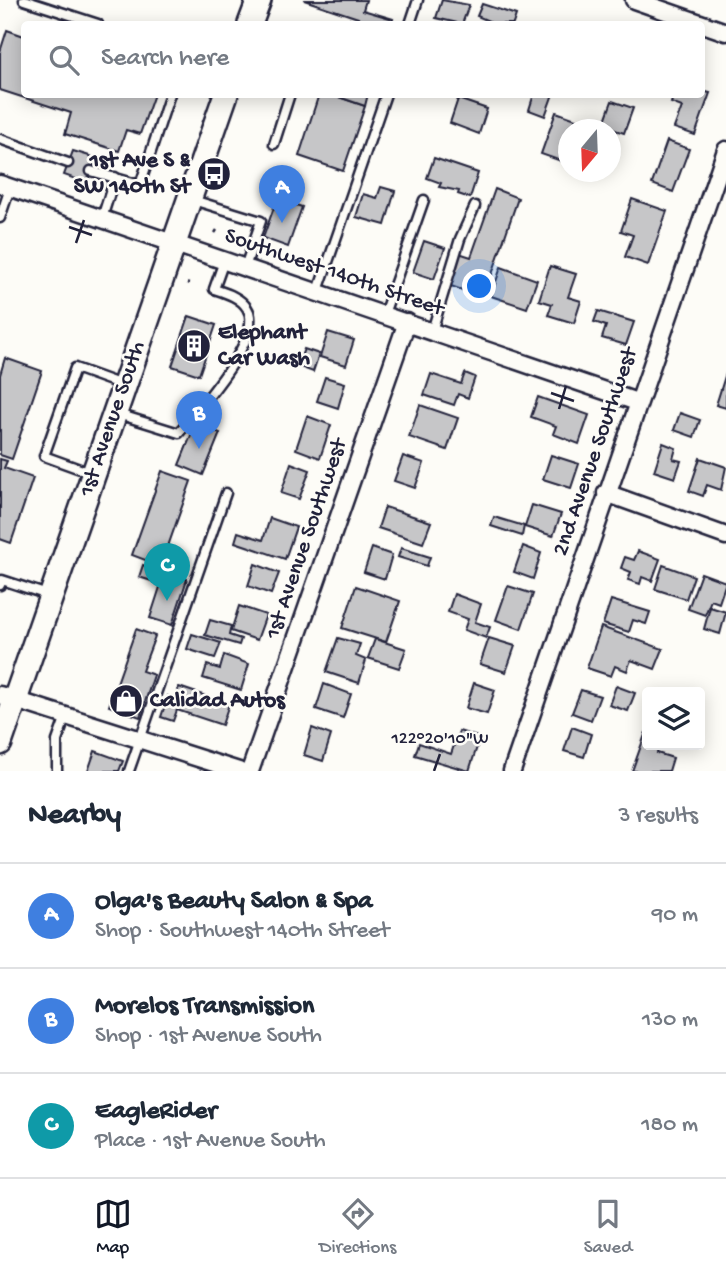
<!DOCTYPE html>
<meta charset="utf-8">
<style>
body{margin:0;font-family:"Gochi Hand",sans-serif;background:#f2f2f3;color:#1f2937}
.controls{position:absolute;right:21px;bottom:21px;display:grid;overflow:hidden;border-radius:7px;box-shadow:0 4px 18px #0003}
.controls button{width:63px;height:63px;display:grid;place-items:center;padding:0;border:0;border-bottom:2px solid #e0e1e3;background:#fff;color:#1f2937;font:35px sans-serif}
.compass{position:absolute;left:558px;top:119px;width:63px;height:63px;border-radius:50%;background:#fff;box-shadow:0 4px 18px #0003;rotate:199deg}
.you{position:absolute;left:480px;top:287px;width:24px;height:24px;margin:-18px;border:5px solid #fff;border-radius:50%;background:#1a73e8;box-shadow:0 0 0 10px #1a73e833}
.badge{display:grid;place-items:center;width:46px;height:46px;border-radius:50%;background:#111827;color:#fff;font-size:23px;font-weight:700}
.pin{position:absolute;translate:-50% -58px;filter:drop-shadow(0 2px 4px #0008)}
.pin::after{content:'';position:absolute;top:37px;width:24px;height:21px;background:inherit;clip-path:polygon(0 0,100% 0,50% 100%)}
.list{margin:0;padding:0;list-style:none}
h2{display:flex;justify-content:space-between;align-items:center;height:91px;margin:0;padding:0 28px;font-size:30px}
h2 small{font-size:23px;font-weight:400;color:#747a83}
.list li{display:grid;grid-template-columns:46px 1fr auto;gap:21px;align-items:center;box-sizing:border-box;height:105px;padding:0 28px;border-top:2px solid #e0e1e3}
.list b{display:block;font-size:26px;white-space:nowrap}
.list p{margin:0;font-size:23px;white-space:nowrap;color:#747a83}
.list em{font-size:23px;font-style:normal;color:#747a83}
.icon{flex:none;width:38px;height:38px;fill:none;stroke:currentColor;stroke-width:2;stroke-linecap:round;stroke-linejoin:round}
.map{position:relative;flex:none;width:726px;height:771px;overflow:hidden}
.search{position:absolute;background:#fff;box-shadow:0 4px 18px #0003;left:21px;right:21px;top:21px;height:77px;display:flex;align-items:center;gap:18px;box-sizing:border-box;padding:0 24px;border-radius:7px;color:#747a83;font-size:26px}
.sheet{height:406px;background:#fff}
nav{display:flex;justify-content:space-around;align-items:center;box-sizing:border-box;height:98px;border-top:2px solid #e0e1e3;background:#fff;font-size:19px;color:#747a83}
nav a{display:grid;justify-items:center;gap:4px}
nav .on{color:#111827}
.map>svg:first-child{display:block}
.building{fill:#c6c6c8;stroke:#22223b;stroke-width:2}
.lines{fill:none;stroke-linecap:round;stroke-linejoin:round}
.lane-casing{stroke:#22223b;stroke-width:13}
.street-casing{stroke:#22223b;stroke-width:21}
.secondary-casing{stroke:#22223b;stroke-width:28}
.path{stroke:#22223b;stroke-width:2.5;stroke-dasharray:5 5;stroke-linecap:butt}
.lane{stroke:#fdfcf7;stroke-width:8}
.street{stroke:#fdfcf7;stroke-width:16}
.secondary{stroke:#fdfcf7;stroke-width:23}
.ticks{fill:none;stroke:#22223b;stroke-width:2.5}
.labels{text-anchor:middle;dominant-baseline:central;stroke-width:5;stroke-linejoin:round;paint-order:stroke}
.poi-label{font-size:23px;font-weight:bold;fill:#22223b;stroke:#fdfcf7;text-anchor:start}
.street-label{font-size:23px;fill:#22223b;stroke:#fdfcf7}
.ticks-label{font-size:18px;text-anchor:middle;fill:#22223b;stroke:#fdfcf7;stroke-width:5;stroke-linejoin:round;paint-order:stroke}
</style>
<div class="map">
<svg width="726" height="771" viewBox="0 0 726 771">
<rect width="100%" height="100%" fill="#fdfcf7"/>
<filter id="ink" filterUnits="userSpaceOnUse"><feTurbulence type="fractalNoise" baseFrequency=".0143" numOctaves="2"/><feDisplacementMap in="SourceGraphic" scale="14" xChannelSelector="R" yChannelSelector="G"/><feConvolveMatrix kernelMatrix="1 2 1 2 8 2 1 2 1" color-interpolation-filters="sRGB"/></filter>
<g filter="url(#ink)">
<g class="building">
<path d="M304 0H366L363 10 393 19 391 24H356L358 18Z"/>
<path d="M442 0 469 5 462 24 436 18Z"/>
<path d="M482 4 516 15 513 24H488L489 21 477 16Z"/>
<path d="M7 30 24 36V94H154L140 134 126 130 119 151 65 134 71 113 0 90V52Z"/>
<path d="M702 91 710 93 695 135 674 128 682 107 671 103 674 94H702Z"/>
<path d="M319 94H330L365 106 343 171 299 156Z"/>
<path d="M330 94H368L365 106Z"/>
<path d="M534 94H553L545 116 529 110Z"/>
<path d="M458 99 487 109 479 134 450 123Z"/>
<path d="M612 101 633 108 624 133 603 126Z"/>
<path d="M556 112 576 119 572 130H568L561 161 541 154Z"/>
<path d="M667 141 689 149 673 192 652 184Z"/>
<path d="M73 151 96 158 87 183 64 175Z"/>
<path d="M434 158 478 173 470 198 458 194 459 191 439 187 441 183 427 178Z"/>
<path d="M381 187 395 191 385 225 356 217 363 194 377 198Z"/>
<path d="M495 189 518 198 484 298 448 285 459 253 471 257Z"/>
<path d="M277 199 302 207 288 247 263 238Z"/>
<path d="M632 199 667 211 648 265 625 257 633 235 621 231Z"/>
<path d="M424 241 445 248 434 279 413 272Z"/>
<path d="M550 266 576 274 568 297 581 301 574 323 548 315 552 304 539 300Z"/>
<path d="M501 267 537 280 527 308 491 296Z"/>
<path d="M598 311 634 322 626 345 602 338 606 326 594 322Z"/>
<path d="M189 316 216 325 199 375 172 366Z"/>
<path d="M328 332 354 340 346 365 320 357Z"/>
<path d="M304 349 319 354 313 372 297 366Z"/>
<path d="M5 358 42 371 12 459 0 455V375Z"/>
<path d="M465 373 475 377 468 398 458 394 454 405 424 395 431 374 461 384Z"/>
<path d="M726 373V408L716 405Z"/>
<path d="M325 377 345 383 338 408 317 401Z"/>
<path d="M538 397 589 415 579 444 553 434 556 426 531 417Z"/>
<path d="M420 405 458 418 447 450 409 437Z"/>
<path d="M680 413 700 420 694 437 674 430Z"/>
<path d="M307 416 331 425 320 458 296 449Z"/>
<path d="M196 423 220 433 203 475 179 465Z"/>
<path d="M663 443 676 448 673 459 681 461 675 478 654 471Z"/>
<path d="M551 455 579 464 571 488 543 479Z"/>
<path d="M403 456 424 463 415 488 394 481Z"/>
<path d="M700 458 726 467 721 490 707 485 703 496 689 491Z"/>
<path d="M0 459 7 461 4 468 33 478 11 543 0 539Z"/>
<path d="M291 463 310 470 299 499 281 493Z"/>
<path d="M162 471 191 481 161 566 132 555Z"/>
<path d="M532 505 561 514 553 536 525 527Z"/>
<path d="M385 507 431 522 423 543 378 528Z"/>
<path d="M494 517 524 526 522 536 491 526Z"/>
<path d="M270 518 296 527 285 559 235 542 238 532 263 540Z"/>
<path d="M523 546 541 553 533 579 514 572Z"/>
<path d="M372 548 392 555 385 579 364 572Z"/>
<path d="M401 548 430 557 427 566 398 557Z"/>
<path d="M638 551 660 559 652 581 642 577 640 584 628 580 631 572 621 568 625 557 634 560Z"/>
<path d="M255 564 279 573 271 594 248 586Z"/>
<path d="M143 565 187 579 172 625 150 618 161 584 139 577Z"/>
<path d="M663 565 694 576 686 599 655 589Z"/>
<path d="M701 573 726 582 719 603 711 600 705 615 688 609Z"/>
<path d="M356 586 400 601 386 642 342 628Z"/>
<path d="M508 586 533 594 521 629 496 620Z"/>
<path d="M454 594 481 604 475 622 490 627 486 638 464 630 468 619 448 612Z"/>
<path d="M611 600 650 612 646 624 633 620 629 632 603 624Z"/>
<path d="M239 606 266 615 257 640 231 631Z"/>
<path d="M710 607 726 612 720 634 704 629Z"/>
<path d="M210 620 231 626 229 635 241 639 239 645 205 635Z"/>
<path d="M601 627 663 649 655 669 631 660 627 671 615 666 611 676 587 668Z"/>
<path d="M136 629 155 636 142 671 154 675 140 717 109 706Z"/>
<path d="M192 634 221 643 215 658 187 649Z"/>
<path d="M338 638 360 644 356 656 366 660 359 683 326 672Z"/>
<path d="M489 638 515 646 506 672 480 664Z"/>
<path d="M375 639 406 649 399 668 368 658Z"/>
<path d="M224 655 249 664 241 690 203 678 207 665 220 669Z"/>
<path d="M474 683 495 690 487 714 466 708Z"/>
<path d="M324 684 351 694 343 718 316 709Z"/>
<path d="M616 686 635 693 628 711 609 705Z"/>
<path d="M179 687 229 704 222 725 177 710 173 721 161 717 168 696 175 698Z"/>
<path d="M581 690 600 696 591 720 572 713Z"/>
<path d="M572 727 591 734 584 757 564 751Z"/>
<path d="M312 728 331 735 323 761 304 755Z"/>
<path d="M459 731 480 738 469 771 415 755 419 743 451 754Z"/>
<path d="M646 732 647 745H659L657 753 673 758 669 771H632Z"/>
<path d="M95 751 123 761 119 771H88Z"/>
</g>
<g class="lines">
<g class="lane-casing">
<g id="lane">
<path d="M24 0 98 24"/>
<path d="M410 24 418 0"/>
<path d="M0 139 68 163"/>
<path d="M274 144 290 94"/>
<path d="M91 171 140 185 170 94"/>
<path d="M193 200 261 221 245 267"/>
<path d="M0 218 10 188"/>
<path d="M102 218 115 177"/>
<path d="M318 291 386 94"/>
<path d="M384 314 424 200"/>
<path d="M432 331 460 239 475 206"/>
<path d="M118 414 179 433C197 410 266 336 247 308 240 297 226 293 214 289L224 261"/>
<path d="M91 473 44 456 75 368 122 385"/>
<path d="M0 585 2 580 48 595"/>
<path d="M57 771V741L66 716"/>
<path d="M129 771 226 493"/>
</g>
</g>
<g class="street-casing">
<g id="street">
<path d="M634 0 726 32"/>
<path d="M0 184 637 402"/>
<path d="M606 493 726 536"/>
<path d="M0 695 239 771"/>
<path d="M250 771 407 322"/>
<path d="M512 771 726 150"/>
</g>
</g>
<g class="secondary-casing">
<g id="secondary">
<path d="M250 24 259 0"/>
<path d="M0 743 226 94"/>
</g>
</g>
<g class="path">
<path d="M215 233 217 230"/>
<path d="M227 240 240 246"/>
<path d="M187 283 189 284"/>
</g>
<use href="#lane" class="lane"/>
<use href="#street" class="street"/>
<use href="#secondary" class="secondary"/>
</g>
</g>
<path class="ticks" d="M69 227 92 235M76 243 84 220M551 393 574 401M559 409 566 386M434 771 440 754"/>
<defs>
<g id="bus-disc" transform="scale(1.75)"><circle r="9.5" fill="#22223b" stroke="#fdfcf7"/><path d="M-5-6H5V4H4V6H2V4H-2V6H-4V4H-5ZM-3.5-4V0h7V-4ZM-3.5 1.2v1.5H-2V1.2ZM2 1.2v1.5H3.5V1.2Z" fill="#fff"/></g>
<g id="building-disc" transform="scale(1.75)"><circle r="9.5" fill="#22223b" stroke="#fdfcf7"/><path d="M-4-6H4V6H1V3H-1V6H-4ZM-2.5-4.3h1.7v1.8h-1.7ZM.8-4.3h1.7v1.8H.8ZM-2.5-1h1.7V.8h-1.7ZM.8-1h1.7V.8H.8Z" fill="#fff"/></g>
<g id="shop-disc" transform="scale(1.75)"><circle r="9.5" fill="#22223b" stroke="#fdfcf7"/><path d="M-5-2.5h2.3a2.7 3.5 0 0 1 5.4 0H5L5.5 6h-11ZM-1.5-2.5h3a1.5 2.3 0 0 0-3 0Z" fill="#fff"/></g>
</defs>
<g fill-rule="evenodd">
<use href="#bus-disc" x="214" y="174"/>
<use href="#building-disc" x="194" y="346"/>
<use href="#shop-disc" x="126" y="701"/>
</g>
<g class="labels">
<g class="poi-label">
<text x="190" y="161" text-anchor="end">1st Ave S &amp;<tspan x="190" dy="26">SW 140th St</tspan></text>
<text x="218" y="333">Elephant<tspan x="218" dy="26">Car Wash</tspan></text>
<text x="150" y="701">Calidad Autos</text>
</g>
<g class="street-label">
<text transform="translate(334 273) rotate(19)">Southwest 140th Street</text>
<text transform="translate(113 419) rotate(-71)">1st Avenue South</text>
<text transform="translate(596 452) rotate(-71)">2nd Avenue Southwest</text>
<text transform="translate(307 539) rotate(-71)">1st Avenue Southwest</text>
</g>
</g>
<g class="ticks-label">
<text x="440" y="743">122°20'10"W</text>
</g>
</svg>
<div class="controls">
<button><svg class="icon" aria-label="layers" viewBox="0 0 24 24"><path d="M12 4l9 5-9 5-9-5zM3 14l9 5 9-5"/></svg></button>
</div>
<svg class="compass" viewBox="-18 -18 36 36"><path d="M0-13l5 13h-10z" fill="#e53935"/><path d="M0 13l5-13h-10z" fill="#747a83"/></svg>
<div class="you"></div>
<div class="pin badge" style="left:282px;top:223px;background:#3f7fe0">A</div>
<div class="pin badge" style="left:199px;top:449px;background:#3f7fe0">B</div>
<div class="pin badge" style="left:167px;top:601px;background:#0f9aa8">C</div>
<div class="search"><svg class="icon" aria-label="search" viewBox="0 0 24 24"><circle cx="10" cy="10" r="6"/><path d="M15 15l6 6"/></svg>Search here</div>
</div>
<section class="sheet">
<h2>Nearby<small>3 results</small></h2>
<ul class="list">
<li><span class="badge" style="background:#3f7fe0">A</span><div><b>Olga's Beauty Salon &amp; Spa</b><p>Shop · Southwest 140th Street</p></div><em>90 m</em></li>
<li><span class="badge" style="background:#3f7fe0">B</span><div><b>Morelos Transmission</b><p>Shop · 1st Avenue South</p></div><em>130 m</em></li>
<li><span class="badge" style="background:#0f9aa8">C</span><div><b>EagleRider</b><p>Place · 1st Avenue South</p></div><em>180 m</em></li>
</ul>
</section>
<nav>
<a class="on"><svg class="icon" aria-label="map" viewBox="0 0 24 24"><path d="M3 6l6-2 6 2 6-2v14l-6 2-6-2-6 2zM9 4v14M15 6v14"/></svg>Map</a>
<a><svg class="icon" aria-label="directions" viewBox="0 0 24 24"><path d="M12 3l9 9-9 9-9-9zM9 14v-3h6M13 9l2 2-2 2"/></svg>Directions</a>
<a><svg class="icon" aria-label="saved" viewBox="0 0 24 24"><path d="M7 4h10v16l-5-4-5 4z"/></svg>Saved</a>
</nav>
